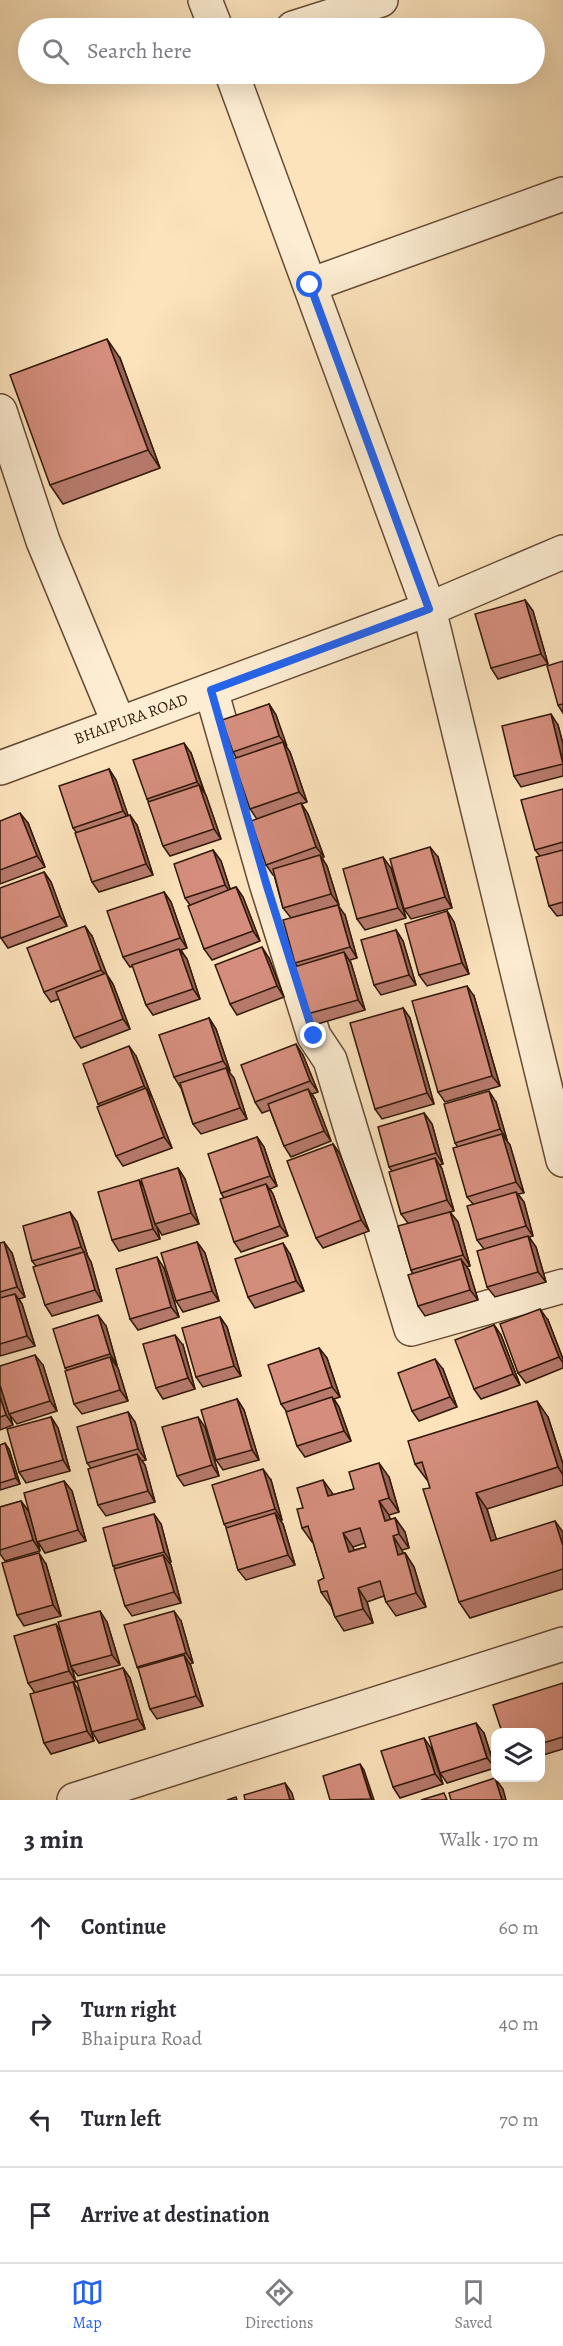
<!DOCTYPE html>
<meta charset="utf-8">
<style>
body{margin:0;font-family:Alegreya,serif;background:#f2f2f3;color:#2b2b33}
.controls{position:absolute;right:18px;bottom:18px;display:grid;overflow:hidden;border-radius:12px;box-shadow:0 6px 24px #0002}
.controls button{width:54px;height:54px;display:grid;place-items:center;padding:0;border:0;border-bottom:2px solid #e1e1e2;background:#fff;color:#2b2b33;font:30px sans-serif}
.stop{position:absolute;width:18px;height:18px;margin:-14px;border:4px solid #2563eb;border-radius:50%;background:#fff}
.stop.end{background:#2563eb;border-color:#fff;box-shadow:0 2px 6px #0008}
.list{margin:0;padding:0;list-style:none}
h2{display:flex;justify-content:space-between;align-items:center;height:78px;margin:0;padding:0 24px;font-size:26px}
h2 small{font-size:20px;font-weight:400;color:#7c7c81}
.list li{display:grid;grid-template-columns:39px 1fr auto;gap:18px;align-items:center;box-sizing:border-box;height:96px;padding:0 24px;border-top:2px solid #e1e1e2}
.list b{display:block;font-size:22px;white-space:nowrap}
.list p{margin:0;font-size:20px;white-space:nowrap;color:#7c7c81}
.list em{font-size:20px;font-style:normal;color:#7c7c81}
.icon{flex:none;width:33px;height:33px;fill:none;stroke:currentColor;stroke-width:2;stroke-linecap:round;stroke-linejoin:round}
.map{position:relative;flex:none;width:563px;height:1800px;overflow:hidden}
.search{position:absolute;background:#fff;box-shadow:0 6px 24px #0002;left:18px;right:18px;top:18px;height:66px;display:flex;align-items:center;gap:15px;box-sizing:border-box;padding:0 21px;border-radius:33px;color:#7c7c81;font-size:22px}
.sheet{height:462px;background:#fff}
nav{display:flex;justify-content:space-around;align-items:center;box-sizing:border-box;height:84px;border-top:2px solid #e1e1e2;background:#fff;font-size:16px;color:#7c7c81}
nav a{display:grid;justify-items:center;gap:3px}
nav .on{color:#2563eb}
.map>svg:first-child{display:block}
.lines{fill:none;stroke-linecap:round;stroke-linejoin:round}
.minor-casing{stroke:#644b34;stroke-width:36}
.minor{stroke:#fdedd3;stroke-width:33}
.wall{fill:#b77a6c;stroke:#311807;stroke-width:1.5;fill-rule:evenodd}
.shaded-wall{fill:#956358;stroke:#311807;stroke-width:1.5}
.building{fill:#d58e7d;stroke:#311807;stroke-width:1.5;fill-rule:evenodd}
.route{stroke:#2563eb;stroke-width:8}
.labels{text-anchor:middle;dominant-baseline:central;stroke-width:6;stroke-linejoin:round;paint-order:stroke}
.street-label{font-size:16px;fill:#311807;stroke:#fdedd3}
</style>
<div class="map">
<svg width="563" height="1800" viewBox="0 0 563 1800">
<rect width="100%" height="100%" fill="#fce3bc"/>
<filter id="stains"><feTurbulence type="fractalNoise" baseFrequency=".00333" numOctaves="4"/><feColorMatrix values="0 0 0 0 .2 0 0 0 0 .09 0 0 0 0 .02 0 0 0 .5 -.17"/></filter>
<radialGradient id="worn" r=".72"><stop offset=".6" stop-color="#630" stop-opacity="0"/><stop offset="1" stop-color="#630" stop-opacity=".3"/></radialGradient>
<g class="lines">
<g class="minor-casing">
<g id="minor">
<path d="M205 0 216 28"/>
<path d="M293 28 381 0"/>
<path d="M232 74 429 609 563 1160"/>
<path d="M310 285 563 194"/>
<path d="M0 411 43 541 119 724"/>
<path d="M211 690 266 883 314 1036 330 1060 411 1329 563 1286"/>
<path d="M0 768 429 609 563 552"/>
<path d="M74 1800 563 1644"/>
</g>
</g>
<use href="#minor" class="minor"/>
</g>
<g class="wall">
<path d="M120 358 160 468 63 504 50 485Z"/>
<path d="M525 600 533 611 548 664 498 679 491 668Z"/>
<path d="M563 661V713L558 705Z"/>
<path d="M269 704 276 715 286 746 290 752 307 802 301 804 308 814 324 857 322 858 327 866 339 905 291 918 283 908 274 875H273L266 865 257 819 250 809 236 757 233 752Z"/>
<path d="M558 725 563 744V776L521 787 514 776Z"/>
<path d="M191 753 221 839 170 856 163 846 149 802 147 799Z"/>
<path d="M109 769 116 780 128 816 137 825 153 875 99 892 92 882 77 833 73 828Z"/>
<path d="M563 789V915L557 916 549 906 540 856 535 850Z"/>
<path d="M0 821 28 823 45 867 0 884Z"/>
<path d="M213 850 221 861 230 889 236 887 243 897 260 941 212 960 204 949 190 905 185 898Z"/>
<path d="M438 857 452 908 411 919 404 909Z"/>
<path d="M391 868 406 918 365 930 357 919Z"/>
<path d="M44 872 51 882 67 926 8 948 1 938Z"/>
<path d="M164 892 171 902 187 948 181 950 187 959 200 999 153 1015 146 1005 133 966 130 967 123 957Z"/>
<path d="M447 911 454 922 469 974 427 986 419 975Z"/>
<path d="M345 915 357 958 350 960 351 963 365 1010 314 1025 307 1014 297 966 295 963Z"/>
<path d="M396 930 403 941 416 985 381 995 374 985Z"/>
<path d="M92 936 107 975 113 984 130 1029 81 1048 74 1038 59 999 51 1002 44 992Z"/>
<path d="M269 958 284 997 237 1015 230 1004Z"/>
<path d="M474 996 500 1086 445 1102 438 1092Z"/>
<path d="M403 1008 410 1018 434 1104 382 1119 375 1109Z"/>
<path d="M209 1018 216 1029 230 1071 229 1072 234 1078 247 1119 201 1134 193 1124 181 1088 174 1077Z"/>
<path d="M303 1055 318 1092 312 1094 315 1099 331 1141 291 1157 284 1146 270 1110 262 1113 255 1102Z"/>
<path d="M136 1056 172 1148 123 1166 116 1156 100 1106 98 1104Z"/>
<path d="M496 1102 507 1140H506L510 1145 524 1193 518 1194 524 1202 533 1236 529 1237 536 1247 546 1282 495 1297 487 1287 484 1249 477 1240 473 1204 467 1197 458 1147 455 1143Z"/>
<path d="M424 1113 432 1124 443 1164 440 1165 442 1169 454 1211 450 1212 458 1222 470 1266 466 1267 469 1270 478 1300 425 1316 418 1306 413 1274 411 1270 408 1223 401 1214 392 1171 389 1167Z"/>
<path d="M257 1137 264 1147 277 1186 270 1189 273 1194 288 1236 241 1252 234 1242 224 1198 221 1193Z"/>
<path d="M333 1144 340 1154 369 1231 323 1248 316 1238Z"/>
<path d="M178 1168 185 1179 199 1224 162 1235 157 1227 160 1239 119 1251 112 1240 139 1180 144 1187Z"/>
<path d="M70 1212 77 1222 88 1257 91 1262 102 1301 52 1316 45 1305 36 1266 32 1261Z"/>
<path d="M197 1242 205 1253 219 1301 183 1312 176 1301Z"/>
<path d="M0 1243 12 1253 25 1297 19 1299 22 1304 35 1346 0 1356Z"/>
<path d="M290 1254 304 1291 255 1308 248 1297Z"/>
<path d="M164 1268 179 1317 138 1330 130 1319Z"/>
<path d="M220 1317 227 1327 241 1376 203 1387 196 1377Z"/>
<path d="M548 1320 563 1359V1368L526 1383 518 1373Z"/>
<path d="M494 1325 501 1335 520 1385 481 1399 474 1389Z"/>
<path d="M106 1326 117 1365H116L118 1368 128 1401 82 1414 74 1404 67 1370 65 1368Z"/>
<path d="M183 1345 195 1389 163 1399 156 1388Z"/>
<path d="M319 1348 327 1358 340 1397 334 1399 339 1407 351 1441 305 1457 297 1446 287 1412 281 1404Z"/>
<path d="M43 1365 57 1411 17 1424 9 1414 8 1410 13 1425 0 1430V1366Z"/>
<path d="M443 1369 457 1407 419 1421 412 1411Z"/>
<path d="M237 1399 244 1410 259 1460 223 1470 216 1460Z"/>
<path d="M128 1412 135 1422 146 1460 142 1461 145 1465 155 1502 106 1516 98 1505 91 1468 87 1463Z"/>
<path d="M51 1417 58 1428 70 1471 26 1483 19 1472Z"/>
<path d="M548 1417 563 1464V1485L487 1509 496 1539 563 1532V1589L470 1618 459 1602 428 1480H427L415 1464Z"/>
<path d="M205 1427 219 1476 184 1486 177 1476Z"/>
<path d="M0 1445 9 1449 20 1484 0 1490Z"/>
<path d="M389 1477 399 1512 389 1515 390 1520 395 1518 405 1532 409 1548 402 1550 403 1553H405L414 1567 426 1607 396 1616 386 1602 384 1596 367 1602 373 1623 344 1631 335 1617 331 1606 321 1592 324 1578 313 1542H312L302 1528 303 1508 333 1495 354 1489ZM365 1543 366 1547 354 1550 353 1547Z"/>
<path d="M271 1480 282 1520H280L283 1524 295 1565 246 1580 238 1570 227 1528 224 1524Z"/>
<path d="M64 1481 72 1491 86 1541 45 1553 38 1542 40 1551 5 1561 0 1554V1507L21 1501 29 1512Z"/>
<path d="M161 1524 171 1562 169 1563 171 1565 181 1603 132 1616 125 1606 115 1568 113 1566Z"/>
<path d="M46 1564 61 1616 24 1626 17 1615Z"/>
<path d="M181 1621 193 1663 190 1664 203 1706 157 1719 150 1709 139 1670 137 1667Z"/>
<path d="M107 1622 120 1665 78 1676 72 1668 76 1682H73L94 1741 51 1754 44 1743 35 1693 28 1683 61 1632Z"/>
<path d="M123 1668 130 1678 145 1729 99 1743 92 1732Z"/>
<path d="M563 1683V1749L540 1756V1732Z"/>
<path d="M484 1733 495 1768 447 1783 440 1773Z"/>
<path d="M431 1748 443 1784 400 1798 393 1787Z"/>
</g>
<g class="shaded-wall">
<path d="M107 339 120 358 160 468 148 450Z"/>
<path d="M525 600 533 611 548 664 541 654Z"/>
<path d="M269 704 276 715 287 746 279 736Z"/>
<path d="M551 714 558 725 563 744V763Z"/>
<path d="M283 742 290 752 307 802 299 792Z"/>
<path d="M184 743 191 753 204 792 197 782Z"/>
<path d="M109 769 116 780 130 821 123 811Z"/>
<path d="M199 785 206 795 221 839 214 829Z"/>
<path d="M301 803 308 814 324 857 316 847Z"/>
<path d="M20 813 28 823 45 867 37 856Z"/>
<path d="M130 815 137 825 153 875 146 864Z"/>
<path d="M430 847 438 857 452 908 445 897Z"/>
<path d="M213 850 221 861 232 895 225 885Z"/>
<path d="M320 855 327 866 339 905 331 894Z"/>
<path d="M383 857 391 868 406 918 398 908Z"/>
<path d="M44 872 51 882 67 926 60 916Z"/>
<path d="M236 887 243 897 260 941 253 931Z"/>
<path d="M164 892 171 902 187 948 180 938Z"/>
<path d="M338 905 345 915 357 958 350 947Z"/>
<path d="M447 911 454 922 469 974 462 963Z"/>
<path d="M85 926 92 936 107 975 113 984 130 1029 123 1019 108 978 101 970Z"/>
<path d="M396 930 403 941 416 985 409 975Z"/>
<path d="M262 947 269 958 284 997 277 986Z"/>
<path d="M179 949 187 959 200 999 193 989Z"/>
<path d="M344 952 351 963 365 1010 358 1000Z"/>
<path d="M467 986 474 996 500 1086 492 1076Z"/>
<path d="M403 1008 410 1018 434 1104 427 1093Z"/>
<path d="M209 1018 216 1029 230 1071 223 1061Z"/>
<path d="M296 1044 303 1055 318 1092 310 1081Z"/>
<path d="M129 1046 136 1056 152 1097 144 1086Z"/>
<path d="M226 1068 234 1078 247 1119 240 1108Z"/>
<path d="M146 1088 153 1099 172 1148 164 1137Z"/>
<path d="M308 1089 315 1099 331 1141 324 1131Z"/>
<path d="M489 1091 496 1102 507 1140 500 1129Z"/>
<path d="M424 1113 432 1124 443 1164 436 1153Z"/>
<path d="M502 1134 510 1145 524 1193 516 1182Z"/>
<path d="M257 1137 264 1147 277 1186 270 1176Z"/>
<path d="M333 1144 340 1154 369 1231 361 1220Z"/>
<path d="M435 1158 442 1169 454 1211 447 1200Z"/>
<path d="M178 1168 185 1179 199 1224 191 1213Z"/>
<path d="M139 1180 146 1190 155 1224 157 1227 160 1239 153 1229Z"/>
<path d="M266 1184 273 1194 288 1236 280 1226Z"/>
<path d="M516 1192 524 1202 533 1236 526 1226Z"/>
<path d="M70 1212 77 1222 88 1257 91 1262 102 1301 95 1290 84 1252 81 1247Z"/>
<path d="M450 1212 458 1222 470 1266 463 1255Z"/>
<path d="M528 1236 536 1247 546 1282 538 1272Z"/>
<path d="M4 1242 12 1253 25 1297 17 1287Z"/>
<path d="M197 1242 205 1253 219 1301 212 1291Z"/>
<path d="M283 1243 290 1254 304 1291 296 1281Z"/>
<path d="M157 1257 164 1268 179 1317 171 1307Z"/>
<path d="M461 1259 469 1270 478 1300 470 1290Z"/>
<path d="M15 1294 22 1304 35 1346 27 1336Z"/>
<path d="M540 1309 548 1320 563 1359V1363L559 1357Z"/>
<path d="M98 1315 106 1326 117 1365 110 1354Z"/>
<path d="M220 1317 227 1327 241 1376 234 1366Z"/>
<path d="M494 1325 501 1335 520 1385 513 1374Z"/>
<path d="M175 1335 183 1345 195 1389 188 1378Z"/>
<path d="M319 1348 327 1358 340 1397 332 1387Z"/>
<path d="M35 1355 43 1365 57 1411 50 1401Z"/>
<path d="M110 1357 118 1368 128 1401 120 1390Z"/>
<path d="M435 1359 443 1369 457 1407 450 1397Z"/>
<path d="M0 1384 13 1425 6 1415 0 1397Z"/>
<path d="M332 1397 339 1407 351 1441 344 1431Z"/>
<path d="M237 1399 244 1410 259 1460 252 1450Z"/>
<path d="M537 1401 548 1417 563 1464V1475L558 1467Z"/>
<path d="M128 1412 135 1422 146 1460 138 1449Z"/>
<path d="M51 1417 58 1428 70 1471 63 1460Z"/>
<path d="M198 1417 205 1427 219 1476 212 1465Z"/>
<path d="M5 1443 9 1449 20 1484 16 1478Z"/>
<path d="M137 1454 145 1465 155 1502 148 1491Z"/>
<path d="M379 1463 389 1477 399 1512 389 1498Z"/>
<path d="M263 1469 271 1480 282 1520 275 1509Z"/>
<path d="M323 1480 333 1494 337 1510 328 1496Z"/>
<path d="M64 1481 72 1491 86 1541 78 1530Z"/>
<path d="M476 1493 487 1509 502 1557 491 1541Z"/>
<path d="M21 1501 29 1512 40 1551 33 1540Z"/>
<path d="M379 1501 389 1515 395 1535 385 1521Z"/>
<path d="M275 1513 283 1524 295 1565 288 1555Z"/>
<path d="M154 1514 161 1524 171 1562 164 1552Z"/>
<path d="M395 1518 405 1532 409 1548 399 1534Z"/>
<path d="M555 1521 563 1532V1546Z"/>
<path d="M343 1533 353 1547 358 1566 349 1552Z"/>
<path d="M393 1536 402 1550 408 1568 398 1555Z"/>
<path d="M39 1553 46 1564 61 1616 53 1605Z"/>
<path d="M405 1553 414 1567 426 1607 416 1593Z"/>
<path d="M163 1555 171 1565 181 1603 174 1592Z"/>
<path d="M358 1588 367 1602 373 1623 363 1609Z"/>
<path d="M100 1611 107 1622 120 1665 112 1655Z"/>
<path d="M174 1611 181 1621 193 1663 186 1653Z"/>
<path d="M56 1624 63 1635 71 1666 76 1682 69 1671Z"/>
<path d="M184 1655 191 1666 203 1706 196 1696Z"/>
<path d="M123 1668 130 1678 145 1729 138 1719Z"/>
<path d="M73 1682 81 1693 94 1741 87 1731Z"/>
<path d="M476 1723 484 1733 495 1768 487 1758Z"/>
<path d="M424 1738 431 1748 443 1784 435 1774Z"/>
<path d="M360 1764 364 1770 374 1800H372Z"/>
<path d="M495 1778 503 1789 506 1800H502Z"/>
<path d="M285 1783 292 1793 294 1800H290Z"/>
</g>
<g class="building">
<path d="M107 339 148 450 50 485 10 375Z"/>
<path d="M525 600 541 654 491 668 475 614Z"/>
<path d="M563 661V704L558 705 547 666Z"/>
<path d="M269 704 279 736 233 752 222 720Z"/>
<path d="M551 714 563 764 514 776 502 726Z"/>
<path d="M283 742 299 792 250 809 233 759Z"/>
<path d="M184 743 197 782 147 799 133 760Z"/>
<path d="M109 769 123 811 73 828 59 786Z"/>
<path d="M199 785 214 829 163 846 148 802Z"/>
<path d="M563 789V842L535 850 521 800Z"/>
<path d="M301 803 316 847 266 865 251 821Z"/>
<path d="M20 813 37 856 0 870V821Z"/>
<path d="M130 815 146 864 92 882 75 833Z"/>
<path d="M430 847 445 897 404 909 390 859Z"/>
<path d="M213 850 225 885 185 898 174 864Z"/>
<path d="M563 850V902L549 906 536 857Z"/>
<path d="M320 855 331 894 283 908 273 869Z"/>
<path d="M383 857 398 908 357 919 343 869Z"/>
<path d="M44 872 60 916 1 938 0 936V888Z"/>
<path d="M236 887 253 931 204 949 188 906Z"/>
<path d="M164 892 180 938 123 957 107 911Z"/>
<path d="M338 905 350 947 295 963 283 920Z"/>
<path d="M447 911 462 963 419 975 405 924Z"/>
<path d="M85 926 101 970 44 992 27 948Z"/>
<path d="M396 930 409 975 374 985 361 940Z"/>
<path d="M262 947 277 986 230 1004 215 965Z"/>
<path d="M179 949 193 989 146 1005 132 965Z"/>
<path d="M344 952 358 1000 307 1014 294 967Z"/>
<path d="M106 973 123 1019 74 1038 56 992Z"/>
<path d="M467 986 492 1076 438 1092 412 1001Z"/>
<path d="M403 1008 427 1093 375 1109 350 1023Z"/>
<path d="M209 1018 223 1061 174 1077 159 1035Z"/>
<path d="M296 1044 310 1081 255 1102 241 1065Z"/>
<path d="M129 1046 144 1086 98 1104 83 1064Z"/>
<path d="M226 1068 240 1108 193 1124 180 1083Z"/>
<path d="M146 1088 164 1137 116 1156 97 1107Z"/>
<path d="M308 1089 324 1131 284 1146 268 1104Z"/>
<path d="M489 1091 500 1129 455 1143 444 1104Z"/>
<path d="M424 1113 436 1153 389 1167 378 1127Z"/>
<path d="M502 1134 516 1182 467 1197 453 1148Z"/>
<path d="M257 1137 270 1176 221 1193 208 1154Z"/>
<path d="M333 1144 361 1220 316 1238 287 1161Z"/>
<path d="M435 1158 447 1200 401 1214 389 1172Z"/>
<path d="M178 1168 191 1213 155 1224 141 1179Z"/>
<path d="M139 1180 153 1229 112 1240 98 1192Z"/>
<path d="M266 1184 280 1226 234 1242 220 1199Z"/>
<path d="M516 1192 526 1226 477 1240 467 1206Z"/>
<path d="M70 1212 81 1247 32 1261 23 1226Z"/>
<path d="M450 1212 463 1255 411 1270 398 1226Z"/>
<path d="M528 1236 538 1272 487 1287 477 1251Z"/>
<path d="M4 1242 17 1287 0 1292V1243Z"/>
<path d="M197 1242 212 1291 176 1301 161 1253Z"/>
<path d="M283 1243 296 1281 248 1297 235 1259Z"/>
<path d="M84 1252 95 1290 45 1305 33 1267Z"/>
<path d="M157 1257 171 1307 130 1319 116 1269Z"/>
<path d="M461 1259 470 1290 418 1306 408 1275Z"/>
<path d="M15 1294 27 1336 0 1344V1298Z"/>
<path d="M540 1309 559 1357 518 1373 500 1324Z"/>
<path d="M98 1315 110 1354 65 1368 53 1329Z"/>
<path d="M220 1317 234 1366 196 1377 182 1328Z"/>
<path d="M494 1325 513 1374 474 1389 455 1340Z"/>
<path d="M175 1335 188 1378 156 1388 143 1344Z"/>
<path d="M319 1348 332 1387 281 1404 268 1365Z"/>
<path d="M35 1355 50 1401 9 1414 0 1385V1366Z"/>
<path d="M110 1357 120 1390 74 1404 65 1371Z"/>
<path d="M435 1359 450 1397 412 1411 398 1373Z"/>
<path d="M0 1397 6 1415 0 1417Z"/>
<path d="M332 1397 344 1431 297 1446 286 1412Z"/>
<path d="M237 1399 252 1450 216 1460 201 1410Z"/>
<path d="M537 1401 558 1467 476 1493 491 1541 555 1521 563 1546V1569L459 1602 423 1489 430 1488 422 1462 415 1464 408 1441Z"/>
<path d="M128 1412 138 1449 87 1463 77 1427Z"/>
<path d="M51 1417 63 1460 19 1472 7 1429Z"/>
<path d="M198 1417 212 1465 177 1476 162 1427Z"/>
<path d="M5 1443 16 1478 0 1483V1445Z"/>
<path d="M137 1454 148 1491 98 1505 88 1469Z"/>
<path d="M379 1463 389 1498 379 1501 385 1521 395 1518 399 1534 393 1536 398 1555 405 1553 416 1593 386 1602 380 1581 358 1588 363 1609 335 1617 327 1591 321 1592 318 1581 324 1578 308 1526 302 1528 297 1509 303 1508 297 1488 323 1480 328 1496 354 1489 349 1472ZM360 1528 366 1547 349 1552 343 1533Z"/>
<path d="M263 1469 275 1509 224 1524 212 1485Z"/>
<path d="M64 1481 78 1530 37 1542 24 1493Z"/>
<path d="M21 1501 33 1540 0 1550V1507Z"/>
<path d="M275 1513 288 1555 238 1570 226 1528Z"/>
<path d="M154 1514 164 1552 113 1566 103 1528Z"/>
<path d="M39 1553 53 1605 17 1615 2 1563Z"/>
<path d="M163 1555 174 1592 125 1606 114 1569Z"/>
<path d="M100 1611 112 1655 71 1666 58 1622Z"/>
<path d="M174 1611 186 1653 137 1667 124 1625Z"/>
<path d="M56 1624 69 1671 28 1683 14 1636Z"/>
<path d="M184 1655 196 1696 150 1709 138 1668Z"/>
<path d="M123 1668 138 1719 92 1732 77 1681Z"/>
<path d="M73 1682 87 1731 44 1743 30 1694Z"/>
<path d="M563 1683V1737L540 1744V1732H502L493 1705Z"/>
<path d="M476 1723 487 1758 440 1773 429 1737Z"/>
<path d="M424 1738 435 1774 393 1787 381 1751Z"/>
<path d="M360 1764 371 1799 330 1800 323 1776Z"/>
<path d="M495 1778 502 1800H451L449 1793Z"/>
<path d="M285 1783 290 1800H245L244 1795Z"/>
<path d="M444 1793 447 1800H421Z"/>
<path d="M236 1797 237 1800H227Z"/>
</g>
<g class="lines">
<path class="route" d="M310 285 429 609 211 690 266 883 314 1036"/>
</g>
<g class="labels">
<g class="street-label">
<text transform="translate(131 719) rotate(-20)">BHAIPURA ROAD</text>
</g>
</g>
<rect width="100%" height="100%" filter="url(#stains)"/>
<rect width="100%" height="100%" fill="url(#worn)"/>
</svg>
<div class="controls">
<button><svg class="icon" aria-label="layers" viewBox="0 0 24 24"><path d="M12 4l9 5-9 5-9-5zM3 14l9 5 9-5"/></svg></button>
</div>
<div class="stop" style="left:310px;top:285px"></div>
<div class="stop end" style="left:314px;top:1036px"></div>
<div class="search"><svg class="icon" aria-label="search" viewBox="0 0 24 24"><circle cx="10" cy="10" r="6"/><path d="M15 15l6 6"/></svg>Search here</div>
</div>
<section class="sheet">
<h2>3 min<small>Walk · 170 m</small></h2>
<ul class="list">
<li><svg class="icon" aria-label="ahead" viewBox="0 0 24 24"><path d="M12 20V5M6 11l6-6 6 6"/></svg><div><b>Continue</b></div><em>60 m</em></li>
<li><svg class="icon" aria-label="right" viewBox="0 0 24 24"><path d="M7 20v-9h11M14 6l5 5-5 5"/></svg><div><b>Turn right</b><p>Bhaipura Road</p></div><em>40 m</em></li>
<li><svg class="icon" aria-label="left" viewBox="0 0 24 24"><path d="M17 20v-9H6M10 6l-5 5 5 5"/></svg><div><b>Turn left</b></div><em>70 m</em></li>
<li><svg class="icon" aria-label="arrive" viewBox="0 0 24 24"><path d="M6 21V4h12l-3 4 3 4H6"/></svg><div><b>Arrive at destination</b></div></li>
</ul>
</section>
<nav>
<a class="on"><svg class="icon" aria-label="map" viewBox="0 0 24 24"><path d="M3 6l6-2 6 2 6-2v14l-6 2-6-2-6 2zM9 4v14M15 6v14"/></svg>Map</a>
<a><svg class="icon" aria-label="directions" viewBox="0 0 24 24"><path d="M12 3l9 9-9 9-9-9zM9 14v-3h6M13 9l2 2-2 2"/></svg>Directions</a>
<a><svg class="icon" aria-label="saved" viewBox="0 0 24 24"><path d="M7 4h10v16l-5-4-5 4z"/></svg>Saved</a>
</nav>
